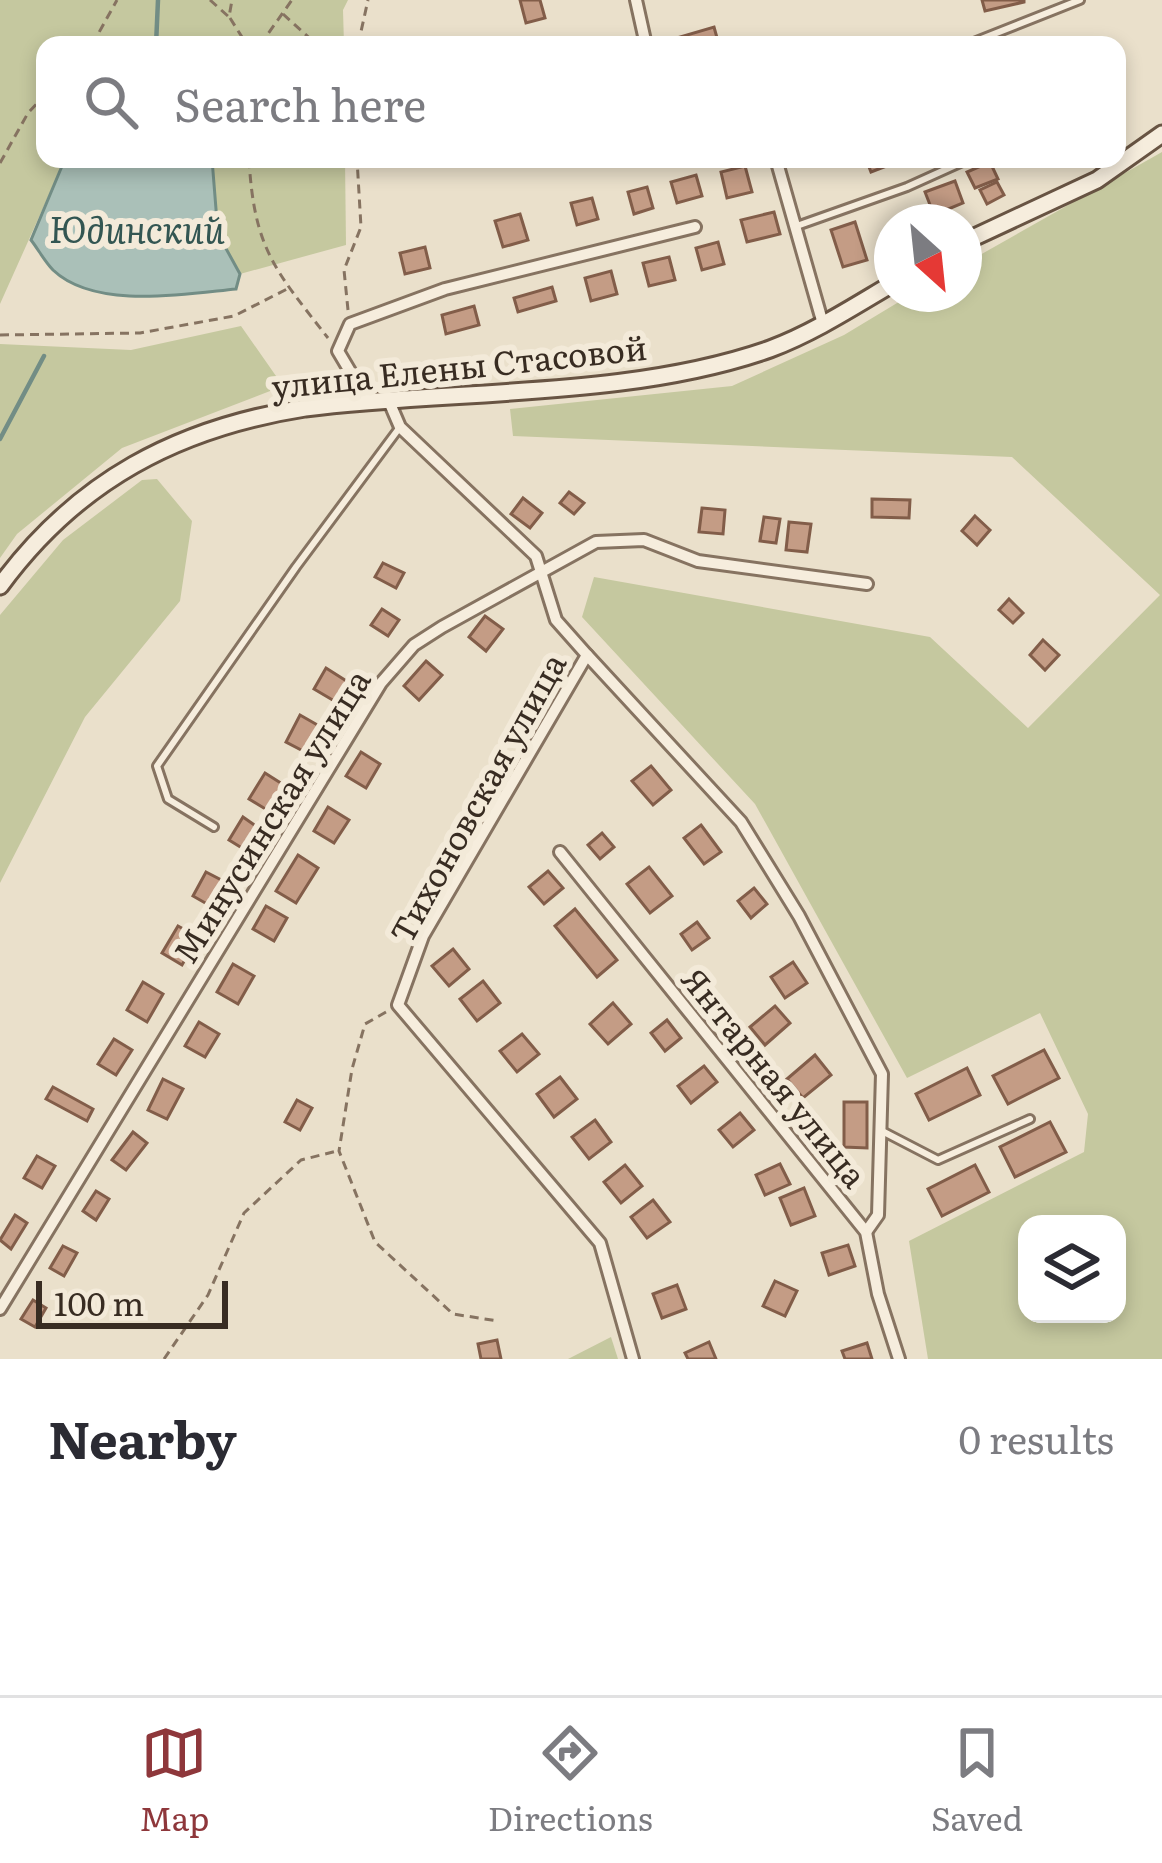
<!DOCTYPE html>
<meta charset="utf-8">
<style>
body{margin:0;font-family:Literata,serif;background:#f2f2f3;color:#2b2b33}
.controls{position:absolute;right:36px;bottom:36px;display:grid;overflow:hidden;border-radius:24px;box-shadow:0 6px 18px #0003}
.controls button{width:108px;height:108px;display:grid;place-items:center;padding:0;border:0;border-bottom:3px solid #e1e1e2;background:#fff;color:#2b2b33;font:60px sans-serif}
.compass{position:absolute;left:874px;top:204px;width:108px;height:108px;border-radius:50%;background:#fff;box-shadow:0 6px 18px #0003;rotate:153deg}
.scale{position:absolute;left:36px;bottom:30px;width:192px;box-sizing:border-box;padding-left:12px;border:6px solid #382c22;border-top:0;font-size:33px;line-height:42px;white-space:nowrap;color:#382c22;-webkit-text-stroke:9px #f3ead9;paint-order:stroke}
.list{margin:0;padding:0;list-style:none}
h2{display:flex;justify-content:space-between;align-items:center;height:156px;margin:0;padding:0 48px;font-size:51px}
h2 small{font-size:39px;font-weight:400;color:#7c7c81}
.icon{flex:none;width:66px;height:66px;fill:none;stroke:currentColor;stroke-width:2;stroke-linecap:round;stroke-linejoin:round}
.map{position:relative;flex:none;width:1162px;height:1359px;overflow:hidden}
.search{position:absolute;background:#fff;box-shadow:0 6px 18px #0003;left:36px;right:36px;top:36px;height:132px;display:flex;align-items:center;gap:30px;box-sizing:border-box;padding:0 42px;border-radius:24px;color:#7c7c81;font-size:45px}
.sheet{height:336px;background:#fff}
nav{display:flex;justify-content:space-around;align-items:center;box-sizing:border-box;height:168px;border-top:3px solid #e1e1e2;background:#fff;font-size:33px;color:#7c7c81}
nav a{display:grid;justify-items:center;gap:6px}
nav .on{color:#8e373b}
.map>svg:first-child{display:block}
.green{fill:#c5c89f;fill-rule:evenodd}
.water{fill:#aac0b8;stroke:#728d85;stroke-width:3}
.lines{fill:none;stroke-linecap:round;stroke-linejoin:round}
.stream{stroke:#728d85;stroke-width:4.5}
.building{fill:#c49c85;stroke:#825d49;stroke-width:3}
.service-casing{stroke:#867361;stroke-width:12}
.minor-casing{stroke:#867361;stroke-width:16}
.secondary-casing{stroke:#685443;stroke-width:21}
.path{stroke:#867361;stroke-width:3;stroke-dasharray:9 6;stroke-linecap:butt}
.service{stroke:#f6eddd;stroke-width:6}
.minor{stroke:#f6eddd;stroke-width:10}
.secondary{stroke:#f6eddd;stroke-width:15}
.labels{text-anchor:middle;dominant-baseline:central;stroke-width:12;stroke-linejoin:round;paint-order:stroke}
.street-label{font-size:33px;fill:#382c22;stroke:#f3ead9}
.water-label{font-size:36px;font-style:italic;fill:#335652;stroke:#f3ead9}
</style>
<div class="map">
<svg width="1162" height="1359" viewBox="0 0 1162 1359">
<rect width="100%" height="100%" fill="#eae0cb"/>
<g class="green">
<path d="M0 0H348L343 10 344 45H166L118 39 115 45H45V159H65L0 304Z"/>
<path d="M1162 152V1359H928L909 1241 1084 1152 1088 1114 1040 1013 907 1078 755 804 582 617 594 577 930 637 1028 728 1160 595 1012 457 513 436 510 409 732 386 844 335 912 294H964V264ZM1027 1224H1117V1314H1027Z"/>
<path d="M212 159H345L346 245 240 274 217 234Z"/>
<path d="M241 326 283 386 122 448 17 534 0 558V344L131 350Z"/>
<path d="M157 479 192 521 180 601 85 717 0 883V615L63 540 142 480Z"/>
<path d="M611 1337 618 1359H568Z"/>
</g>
<path class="water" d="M65 159H212L218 234 240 274 236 289C185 294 95 310 53 270 45 262 38 249 31 240Z"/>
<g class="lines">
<g class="stream">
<path d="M156 45 158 0"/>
<path d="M0 439 44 356"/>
</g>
</g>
<g class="building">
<path d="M520 0H540L545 18 526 23Z"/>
<path d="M982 0H1024V2L985 11Z"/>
<path d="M714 27 719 45H682L680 37Z"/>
<path d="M866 159H895L897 162 871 172Z"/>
<path d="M990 162 998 179 975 188 967 172Z"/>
<path d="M745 166 752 192 727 198 721 172Z"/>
<path d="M696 175 702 196 677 203 671 182Z"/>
<path d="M955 181 963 203 934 215 925 192Z"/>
<path d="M997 182 1004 195 987 204 980 190Z"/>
<path d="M647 187 653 208 634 214 628 192Z"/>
<path d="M592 198 598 219 577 225 571 203Z"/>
<path d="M774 212 780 234 747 242 741 220Z"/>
<path d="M520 214 528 240 503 247 495 221Z"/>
<path d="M855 222 867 260 843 267 831 230Z"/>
<path d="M718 242 724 264 702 270 696 248Z"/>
<path d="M425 247 430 268 405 274 400 253Z"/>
<path d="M669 257 675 280 649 286 643 263Z"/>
<path d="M611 271 617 294 591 301 585 278Z"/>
<path d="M552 287 556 301 518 312 514 298Z"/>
<path d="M474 306 479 325 446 334 442 315Z"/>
<path d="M569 492 584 503 574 514 560 503Z"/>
<path d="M523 498 542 513 530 528 511 514Z"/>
<path d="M872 499 910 500 909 518 872 517Z"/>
<path d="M702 508 725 510 723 534 699 532Z"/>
<path d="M975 516 990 530 977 545 962 531Z"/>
<path d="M764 517 780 519 776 543 760 541Z"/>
<path d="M789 522 811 524 807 552 786 550Z"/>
<path d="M383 563 404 573 396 588 375 577Z"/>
<path d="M1009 599 1023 613 1013 623 999 610Z"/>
<path d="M382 609 399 620 388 636 371 625Z"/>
<path d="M485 616 503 629 486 651 469 637Z"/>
<path d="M1043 640 1059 655 1045 670 1030 655Z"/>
<path d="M426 661 442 675 419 700 404 686Z"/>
<path d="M326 668 348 682 336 702 314 689Z"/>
<path d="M300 715 321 727 307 753 286 742Z"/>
<path d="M361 752 380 764 366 788 346 776Z"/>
<path d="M651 766 671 790 653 805 632 781Z"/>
<path d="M265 773 287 787 272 813 249 799Z"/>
<path d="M328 807 349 820 334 843 314 831Z"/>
<path d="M243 817 263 831 250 853 229 840Z"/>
<path d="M701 825 721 852 704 864 684 838Z"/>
<path d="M602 833 614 847 600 859 588 845Z"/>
<path d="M298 855 318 868 296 903 276 891Z"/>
<path d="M649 867 672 896 650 913 627 884Z"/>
<path d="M548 871 563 888 544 904 529 887Z"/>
<path d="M206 872 227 883 214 908 193 896Z"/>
<path d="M754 888 767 904 751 918 738 901Z"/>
<path d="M266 906 287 918 274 941 253 929Z"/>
<path d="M575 909 617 960 597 977 555 926Z"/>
<path d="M697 922 709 938 692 950 681 934Z"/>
<path d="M178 926 198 937 182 965 162 953Z"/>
<path d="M453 949 469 969 449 986 432 966Z"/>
<path d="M793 962 807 983 785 998 771 977Z"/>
<path d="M233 964 254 976 238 1004 217 992Z"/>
<path d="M483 981 500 1003 477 1021 460 999Z"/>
<path d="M143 982 163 994 147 1022 127 1010Z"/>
<path d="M613 1003 631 1024 608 1044 590 1024Z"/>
<path d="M775 1006 790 1023 765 1045 750 1027Z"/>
<path d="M667 1020 681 1038 665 1051 651 1033Z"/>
<path d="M199 1022 219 1034 205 1057 185 1046Z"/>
<path d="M522 1034 539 1054 517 1072 500 1051Z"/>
<path d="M114 1039 132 1050 116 1075 98 1064Z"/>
<path d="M1044 1050 1059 1078 1008 1104 993 1076Z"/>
<path d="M815 1055 831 1075 803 1098 787 1079Z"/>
<path d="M704 1066 717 1082 691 1103 678 1086Z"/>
<path d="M967 1068 980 1095 929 1120 916 1094Z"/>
<path d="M560 1077 577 1099 554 1117 537 1094Z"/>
<path d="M163 1079 183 1089 167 1119 148 1110Z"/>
<path d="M53 1087 93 1109 87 1121 46 1099Z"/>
<path d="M297 1100 312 1108 300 1130 285 1122Z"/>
<path d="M844 1102H867V1148L844 1147Z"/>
<path d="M740 1113 754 1130 733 1147 719 1130Z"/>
<path d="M595 1120 611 1142 589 1159 572 1137Z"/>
<path d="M1050 1122 1066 1152 1015 1177 1000 1147Z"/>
<path d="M133 1132 147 1143 126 1170 112 1160Z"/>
<path d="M37 1156 55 1166 42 1188 24 1178Z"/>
<path d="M780 1164 790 1184 765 1195 756 1175Z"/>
<path d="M625 1165 642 1186 621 1203 604 1182Z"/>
<path d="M975 1165 989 1192 942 1216 928 1189Z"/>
<path d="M804 1188 815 1216 791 1225 780 1198Z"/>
<path d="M96 1191 109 1199 96 1220 83 1211Z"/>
<path d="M653 1200 670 1222 647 1238 631 1217Z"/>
<path d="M15 1215 27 1223 11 1249 0 1240Z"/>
<path d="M848 1245 855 1266 829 1275 822 1253Z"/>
<path d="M63 1246 77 1253 64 1276 50 1268Z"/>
<path d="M775 1281 797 1291 785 1316 763 1306Z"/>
<path d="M677 1285 686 1309 662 1318 653 1294Z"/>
<path d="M33 1300 46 1308 35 1327 21 1319Z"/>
<path d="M497 1340 501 1359H481L478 1344Z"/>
<path d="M709 1342 716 1359H688L685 1353Z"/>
<path d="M867 1343 872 1359H845L842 1351Z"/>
</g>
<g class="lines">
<g class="service-casing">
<g id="service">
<path d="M966 45 1080 0"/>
<path d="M794 227 907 187 969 159"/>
<path d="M214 827 168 799 157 766 296 567 400 427"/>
<path d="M882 1131 938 1160 1030 1119"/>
</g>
</g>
<g class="minor-casing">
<g id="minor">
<path d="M636 0 646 45"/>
<path d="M776 159 823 324"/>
<path d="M388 399 400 427 536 556 556 620 587 655 423 936 398 1005 600 1243 633 1359"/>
<path d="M367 400 338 351 350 324 445 289 695 227"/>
<path d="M587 655 741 822 799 916 882 1074 878 1215 866 1232"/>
<path d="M560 852 866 1232 878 1294 899 1359"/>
<path d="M0 1309 381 683 414 645 442 627 596 542 644 540 698 561 867 584"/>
</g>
</g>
<g class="secondary-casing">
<g id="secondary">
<path d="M964 242 1097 180 1162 134"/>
<path d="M0 586C77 481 177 428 305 408 454 389 628 399 770 349 813 333 853 307 892 284"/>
</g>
</g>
<g class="path">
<path d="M210 0 229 17 232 0"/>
<path d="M283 14 317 45"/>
<path d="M230 18 247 45"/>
<path d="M92 45 117 0"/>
<path d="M260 45 292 0"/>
<path d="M358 45 368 0"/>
<path d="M249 159C254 249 275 270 328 338"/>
<path d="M0 163 28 113 45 95"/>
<path d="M348 310 344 270 361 227 357 159"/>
<path d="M0 335 140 333 234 316 289 288"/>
<path d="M386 1012 365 1024 352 1069 339 1151 375 1242 453 1314 498 1321"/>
<path d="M164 1359 208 1295 244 1213 301 1160 337 1151"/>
</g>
<use href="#service" class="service"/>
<use href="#minor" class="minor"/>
<use href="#secondary" class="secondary"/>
</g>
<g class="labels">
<g class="street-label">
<text transform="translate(459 365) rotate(-6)">улица Елены Стасовой</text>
<text transform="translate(476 797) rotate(-61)">Тихоновская улица</text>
<text transform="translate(270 815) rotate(-58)">Минусинская улица</text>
<text transform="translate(776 1076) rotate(51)">Янтарная улица</text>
</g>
<g class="water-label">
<text x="137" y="227">Юдинский</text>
</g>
</g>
</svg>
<div class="controls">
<button><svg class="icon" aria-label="layers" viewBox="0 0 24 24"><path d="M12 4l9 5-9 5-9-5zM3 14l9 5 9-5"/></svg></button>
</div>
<svg class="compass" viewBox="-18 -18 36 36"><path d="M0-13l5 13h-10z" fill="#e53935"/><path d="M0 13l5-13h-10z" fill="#7c7c81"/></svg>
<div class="scale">100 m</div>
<div class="search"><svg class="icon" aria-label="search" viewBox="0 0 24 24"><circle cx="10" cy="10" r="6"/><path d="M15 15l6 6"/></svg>Search here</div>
</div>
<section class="sheet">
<h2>Nearby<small>0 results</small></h2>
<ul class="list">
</ul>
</section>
<nav>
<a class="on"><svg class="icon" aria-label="map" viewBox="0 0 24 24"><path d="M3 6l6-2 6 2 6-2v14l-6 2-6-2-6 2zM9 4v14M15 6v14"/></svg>Map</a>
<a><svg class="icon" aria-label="directions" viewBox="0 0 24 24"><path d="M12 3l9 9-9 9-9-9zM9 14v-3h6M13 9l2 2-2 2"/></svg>Directions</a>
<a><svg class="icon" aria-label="saved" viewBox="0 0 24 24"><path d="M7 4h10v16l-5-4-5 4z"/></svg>Saved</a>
</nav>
